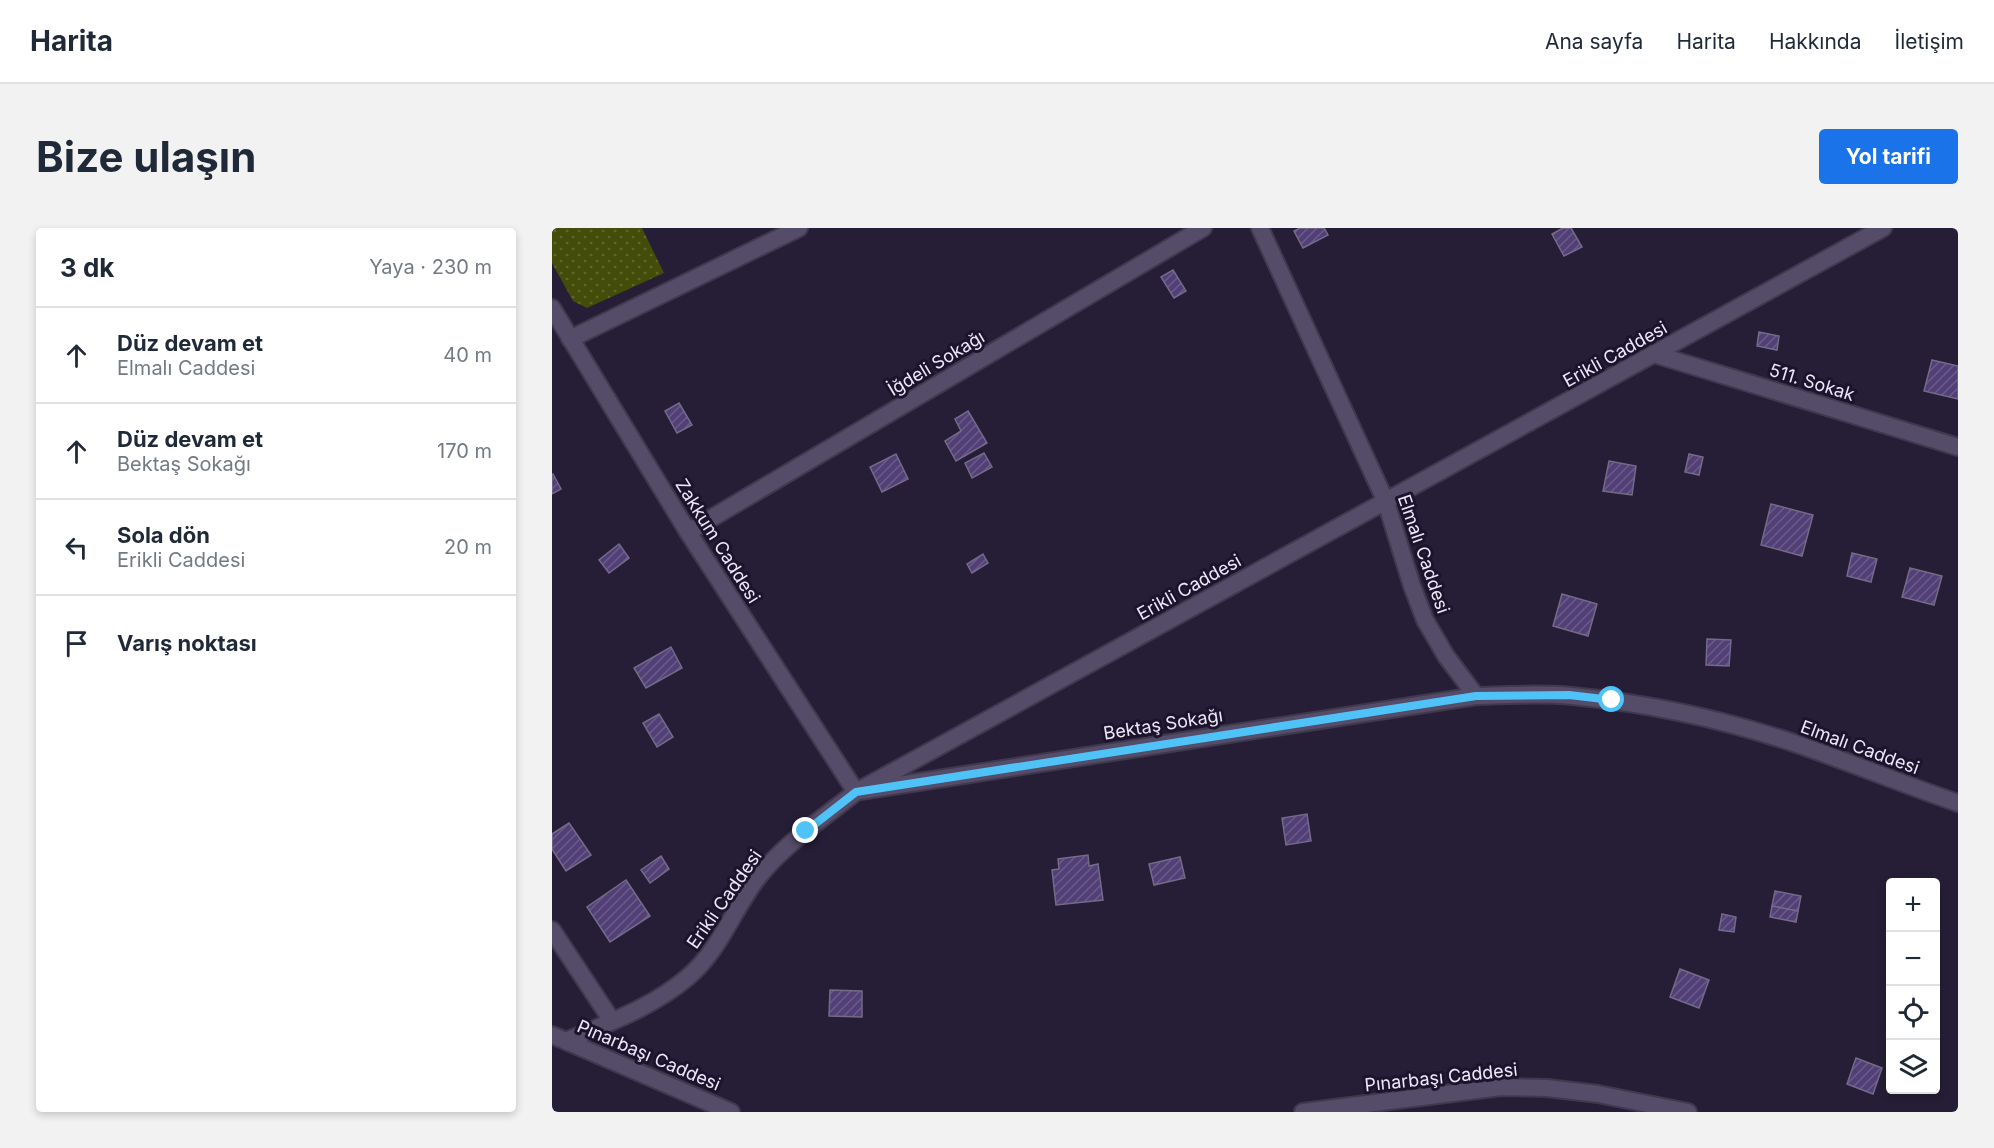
<!DOCTYPE html>
<html lang="tr">
<meta charset="utf-8">
<style>
body{margin:0;font-family:Inter,sans-serif;background:#f2f2f3;color:#1f2937}
.controls{position:absolute;right:18px;bottom:18px;display:grid;overflow:hidden;border-radius:6px;box-shadow:0 3px 9px #0003}
.controls button{width:54px;height:54px;display:grid;place-items:center;padding:0;border:0;border-bottom:2px solid #e0e1e3;background:#fff;color:#1f2937;font:30px sans-serif}
.stop{position:absolute;width:18px;height:18px;margin:-14px;border:4px solid #4fc3f7;border-radius:50%;background:#fff}
.stop.end{background:#4fc3f7;border-color:#fff;box-shadow:0 2px 6px #0008}
.list{margin:0;padding:0;list-style:none}
h2{display:flex;justify-content:space-between;align-items:center;height:78px;margin:0;padding:0 24px;font-size:26px}
h2 small{font-size:20px;font-weight:400;color:#747a83}
.list li{display:grid;grid-template-columns:39px 1fr auto;gap:18px;align-items:center;box-sizing:border-box;height:96px;padding:0 24px;border-top:2px solid #e0e1e3}
.list b{display:block;font-size:22px;white-space:nowrap}
.list p{margin:0;font-size:20px;white-space:nowrap;color:#747a83}
.list em{font-size:20px;font-style:normal;color:#747a83}
.icon{flex:none;width:33px;height:33px;fill:none;stroke:currentColor;stroke-width:2;stroke-linecap:round;stroke-linejoin:round}
.map{position:relative;flex:none;width:1406px;height:884px;overflow:hidden;border-radius:6px}
header{display:flex;align-items:center;gap:36px;box-sizing:border-box;height:84px;padding:0 30px;background:#fff;border-bottom:2px solid #e0e1e3}
header strong{font-size:28px}
nav{display:flex;gap:33px;margin-inline-start:auto;font-size:21px}
.intro{display:flex;align-items:center;justify-content:space-between;box-sizing:border-box;height:144px;padding:0 36px}
h1{margin:0;font-size:42px}
.button{padding:15px 27px;border-radius:6px;background:#1a73e8;color:#fff;font-size:21px;font-weight:700}
main{display:flex;gap:36px;padding:0 36px}
aside{flex:1;background:#fff;border-radius:6px;box-shadow:0 3px 9px #0003}
.map>svg:first-child{display:block}
.garden{fill:url(#garden-dots)}
.building{fill:url(#building-hatch);stroke:#736b88;stroke-width:1.5}
.lines{fill:none;stroke-linecap:round;stroke-linejoin:round}
.minor-casing{stroke:#40384d;stroke-width:20}
.tertiary-casing{stroke:#40384d;stroke-width:20}
.minor{stroke:#544c68;stroke-width:16}
.tertiary{stroke:#544c68;stroke-width:16}
.route{stroke:#4fc3f7;stroke-width:8}
.labels{text-anchor:middle;dominant-baseline:central;stroke-width:6;stroke-linejoin:round;paint-order:stroke}
.street-label{font-size:18px;fill:#ece8f9;stroke:#1c142c}
</style>
<header>
<strong>Harita</strong>
<nav><a>Ana sayfa</a><a>Harita</a><a>Hakkında</a><a>İletişim</a></nav>
</header>
<div class="intro"><h1>Bize ulaşın</h1><a class="button">Yol tarifi</a></div>
<main>
<aside>
<h2>3 dk<small>Yaya · 230 m</small></h2>
<ul class="list">
<li><svg class="icon" aria-label="ahead" viewBox="0 0 24 24"><path d="M12 20V5M6 11l6-6 6 6"/></svg><div><b>Düz devam et</b><p>Elmalı Caddesi</p></div><em>40 m</em></li>
<li><svg class="icon" aria-label="ahead" viewBox="0 0 24 24"><path d="M12 20V5M6 11l6-6 6 6"/></svg><div><b>Düz devam et</b><p>Bektaş Sokağı</p></div><em>170 m</em></li>
<li><svg class="icon" aria-label="left" viewBox="0 0 24 24"><path d="M17 20v-9H6M10 6l-5 5 5 5"/></svg><div><b>Sola dön</b><p>Erikli Caddesi</p></div><em>20 m</em></li>
<li><svg class="icon" aria-label="arrive" viewBox="0 0 24 24"><path d="M6 21V4h12l-3 4 3 4H6"/></svg><div><b>Varış noktası</b></div></li>
</ul>
</aside>
<div class="map">
<svg width="1406" height="884" viewBox="0 0 1406 884">
<defs>
<pattern id="garden-dots" width="8" height="8" patternUnits="userSpaceOnUse" patternTransform="scale(1.5)"><rect width="8" height="8" fill="#434d09"/><path d="M2 2h.1M6 6h.1" fill="none" stroke="#5e672e" stroke-width="1.8" stroke-linecap="round"/></pattern>
<pattern id="building-hatch" width="6" height="6" patternUnits="userSpaceOnUse" patternTransform="scale(1.5)"><rect width="6" height="6" fill="#513f76"/><path d="M-1 1l2-2M0 6l6-6M5 7l2-2" fill="none" stroke="#6a5b8a"/></pattern>
</defs>
<rect width="100%" height="100%" fill="#251e36"/>
<path class="garden" d="M0 0H90L112 45 35 80 21 73 0 35Z"/>
<g class="building">
<path d="M748 0H772L776 7 751 20 742 3Z"/>
<path d="M1011 0H1019L1030 19 1012 28 1000 6Z"/>
<path d="M621 42 634 63 622 70 609 49Z"/>
<path d="M1207 104 1227 108 1225 122 1205 118Z"/>
<path d="M1380 132 1406 138V171L1372 163Z"/>
<path d="M127 175 140 197 125 205 113 183Z"/>
<path d="M416 183 435 215 404 233 393 213 409 203 403 191Z"/>
<path d="M432 225 440 239 420 250 413 235Z"/>
<path d="M344 226 356 251 330 264 318 239Z"/>
<path d="M1137 226 1151 229 1147 247 1133 244Z"/>
<path d="M1057 233 1084 238 1080 267 1051 263Z"/>
<path d="M1 246 9 261 0 266V247Z"/>
<path d="M1219 276 1261 287 1250 328 1209 317Z"/>
<path d="M67 316 77 330 57 345 47 332Z"/>
<path d="M1300 325 1325 331 1319 354 1295 348Z"/>
<path d="M431 326 436 335 420 345 415 336Z"/>
<path d="M1358 340 1390 348 1382 377 1350 369Z"/>
<path d="M1010 366 1045 376 1036 408 1001 398Z"/>
<path d="M1155 411 1179 412 1177 438 1154 437Z"/>
<path d="M119 419 130 440 94 460 82 440Z"/>
<path d="M107 486 121 509 105 519 91 495Z"/>
<path d="M755 586 759 613 734 617 730 590Z"/>
<path d="M17 595 39 627 14 643 0 621V606Z"/>
<path d="M536 627 537 638 546 636 551 672 504 677 500 642 507 641 506 631Z"/>
<path d="M109 628 117 641 98 655 89 642Z"/>
<path d="M628 629 633 650 602 657 597 636Z"/>
<path d="M74 652 98 688 58 714 35 679Z"/>
<path d="M1223 663 1249 668 1246 683 1220 678Z"/>
<path d="M1220 678 1246 683 1244 694 1218 689Z"/>
<path d="M1170 686 1184 689 1182 704 1167 702Z"/>
<path d="M1128 741 1157 752 1147 780 1118 769Z"/>
<path d="M278 762 310 763V789L277 788Z"/>
<path d="M1304 830 1330 840 1321 866 1295 856Z"/>
</g>
<g class="lines">
<g class="minor-casing">
<g id="minor">
<path d="M18 111 247 0"/>
<path d="M1102 126 1406 219"/>
<path d="M136 304 651 0"/>
<path d="M308 563 924 468"/>
<path d="M0 702 60 793"/>
</g>
</g>
<g class="tertiary-casing">
<g id="tertiary">
<path d="M708 0 834 274 860 358 873 392 894 428 924 468C956 467 989 465 1020 468 1093 475 1169 491 1239 514 1295 533 1350 556 1406 575"/>
<path d="M0 80 136 304 304 564"/>
<path d="M0 807 179 884"/>
<path d="M14 813C56 795 101 779 136 749 168 722 181 681 207 648 234 615 271 590 304 564L1331 0"/>
<path d="M751 884 949 859 995 860 1046 866 1136 884"/>
</g>
</g>
<use href="#minor" class="minor"/>
<use href="#tertiary" class="tertiary"/>
</g>
<g class="lines">
<path class="route" d="M254 603 304 564 924 468 1017 467 1060 472"/>
</g>
<g class="labels">
<g class="street-label">
<text transform="translate(1063 126) rotate(-29)">Erikli Caddesi</text>
<text transform="translate(384 135) rotate(-31)">İğdeli Sokağı</text>
<text transform="translate(1260 154) rotate(17)">511. Sokak</text>
<text transform="translate(166 313) rotate(58)">Zakkum Caddesi</text>
<text transform="translate(872 326) rotate(71)">Elmalı Caddesi</text>
<text transform="translate(637 359) rotate(-29)">Erikli Caddesi</text>
<text transform="translate(611 496) rotate(-9)">Bektaş Sokağı</text>
<text transform="translate(1308 519) rotate(20)">Elmalı Caddesi</text>
<text transform="translate(172 671) rotate(-55)">Erikli Caddesi</text>
<text transform="translate(97 827) rotate(23)">Pınarbaşı Caddesi</text>
<text transform="translate(889 849) rotate(-6)">Pınarbaşı Caddesi</text>
</g>
</g>
</svg>
<div class="controls">
<button>+</button>
<button>−</button>
<button><svg class="icon" aria-label="locate" viewBox="0 0 24 24"><circle cx="12" cy="12" r="6"/><path d="M12 2v4M12 18v4M2 12h4M18 12h4"/></svg></button>
<button><svg class="icon" aria-label="layers" viewBox="0 0 24 24"><path d="M12 4l9 5-9 5-9-5zM3 14l9 5 9-5"/></svg></button>
</div>
<div class="stop" style="left:1060px;top:472px"></div>
<div class="stop end" style="left:254px;top:603px"></div>
</div>
</main>
